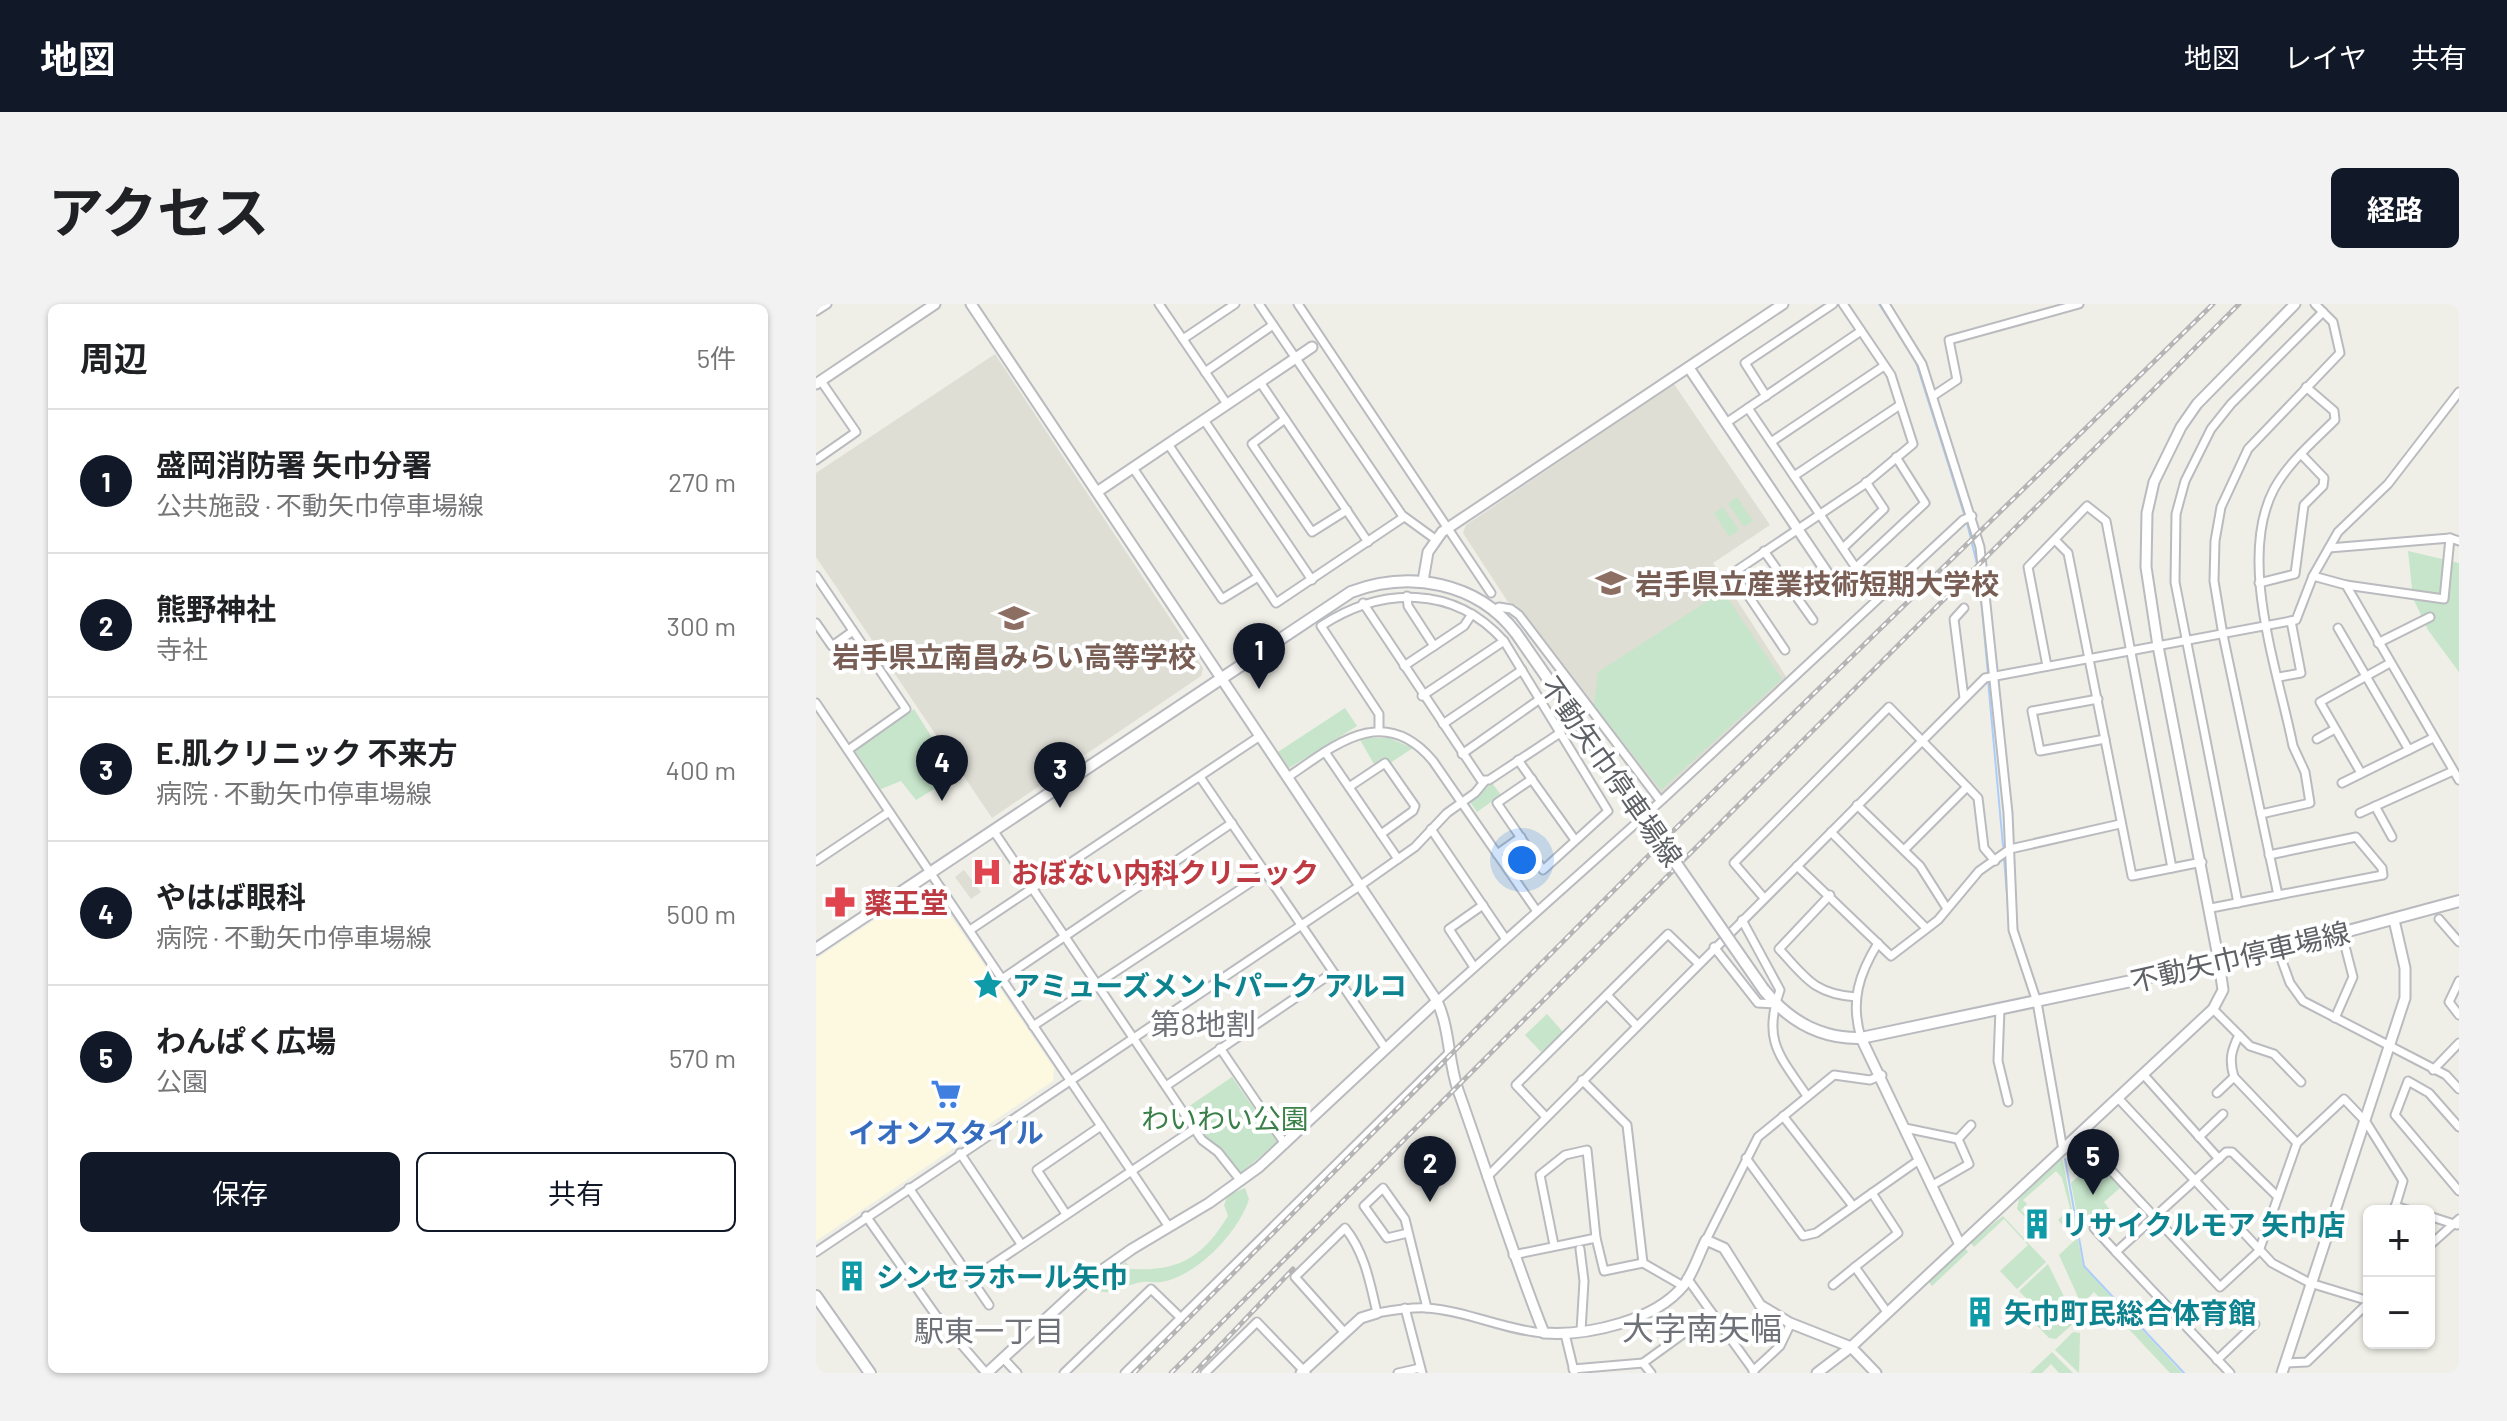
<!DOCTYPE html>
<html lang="ja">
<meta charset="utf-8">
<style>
body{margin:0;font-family:Barlow,"Noto Sans JP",sans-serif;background:#f2f2f2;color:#202124}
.controls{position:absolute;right:24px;bottom:24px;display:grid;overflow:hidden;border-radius:12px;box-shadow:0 2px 6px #0004}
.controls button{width:72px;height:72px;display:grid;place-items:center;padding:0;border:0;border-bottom:2px solid #e0e0e0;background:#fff;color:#202124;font:40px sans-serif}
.you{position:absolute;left:706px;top:556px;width:28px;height:28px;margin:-20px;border:6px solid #fff;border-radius:50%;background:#1a73e8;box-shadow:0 0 0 12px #1a73e833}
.badge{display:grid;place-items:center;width:52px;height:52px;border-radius:50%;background:#111827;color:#fff;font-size:26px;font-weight:700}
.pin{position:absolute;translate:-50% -66px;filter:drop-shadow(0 2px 4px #0008)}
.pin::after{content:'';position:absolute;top:42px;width:28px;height:24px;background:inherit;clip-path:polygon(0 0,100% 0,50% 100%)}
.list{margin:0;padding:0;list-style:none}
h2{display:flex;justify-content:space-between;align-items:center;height:104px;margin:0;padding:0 32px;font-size:34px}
h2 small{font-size:26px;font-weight:400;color:#757577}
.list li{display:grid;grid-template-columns:52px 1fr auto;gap:24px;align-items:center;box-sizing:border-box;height:144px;padding:0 32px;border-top:2px solid #e0e0e0}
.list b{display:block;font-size:30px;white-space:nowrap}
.list p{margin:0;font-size:26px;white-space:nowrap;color:#757577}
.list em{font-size:26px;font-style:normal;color:#757577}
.actions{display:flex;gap:16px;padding:24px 32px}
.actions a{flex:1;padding:18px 0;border:2px solid #111827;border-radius:12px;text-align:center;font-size:28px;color:#111827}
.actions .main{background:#111827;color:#fff}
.map{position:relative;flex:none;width:1643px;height:1069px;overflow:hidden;border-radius:12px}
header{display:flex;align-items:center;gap:48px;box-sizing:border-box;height:112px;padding:0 40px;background:#111827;color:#fff}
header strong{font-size:38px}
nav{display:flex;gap:44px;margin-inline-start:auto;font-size:28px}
.intro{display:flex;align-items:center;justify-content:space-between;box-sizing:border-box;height:192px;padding:0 48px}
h1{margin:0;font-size:56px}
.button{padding:20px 36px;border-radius:12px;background:#111827;color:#fff;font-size:28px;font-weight:700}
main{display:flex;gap:48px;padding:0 48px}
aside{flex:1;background:#fff;border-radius:12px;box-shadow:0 2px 6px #0004}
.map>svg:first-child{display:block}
.commercial{fill:#fcf9e0}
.education{fill:#dfded5}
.green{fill:#c6e5ca}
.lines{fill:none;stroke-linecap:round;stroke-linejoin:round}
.stream{stroke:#adcdf9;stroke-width:2}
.minor-casing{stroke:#b9bbbf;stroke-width:11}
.tertiary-casing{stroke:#b9bbbf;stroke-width:13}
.secondary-casing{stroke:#b8babf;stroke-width:14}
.minor{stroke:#fff;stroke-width:7}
.tertiary{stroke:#fff;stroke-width:9}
.secondary{stroke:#fff;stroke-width:10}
.rail-casing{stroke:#b5b5b6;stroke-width:5}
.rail{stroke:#fff;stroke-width:2;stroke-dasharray:6;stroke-linecap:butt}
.secondary-bridge-casing{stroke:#b8babf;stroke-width:14;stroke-linecap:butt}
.secondary-bridge{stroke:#fff;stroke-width:10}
.labels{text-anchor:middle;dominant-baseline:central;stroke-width:8;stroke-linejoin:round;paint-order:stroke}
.education-label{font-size:28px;font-weight:bold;fill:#785e54;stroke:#fff;text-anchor:start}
.street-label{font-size:28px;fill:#5e6166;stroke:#fff}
.health-label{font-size:28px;font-weight:bold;fill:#be3a42;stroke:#fff;text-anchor:start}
.culture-label{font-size:28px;font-weight:bold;fill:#0d838f;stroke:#fff;text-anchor:start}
.park-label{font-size:28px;fill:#3b8048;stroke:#fff}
.shop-label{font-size:28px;font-weight:bold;fill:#366cbe;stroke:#fff}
.neighbourhood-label{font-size:30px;fill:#6f7278;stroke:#fff}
.quarter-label{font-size:32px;fill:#6f7278;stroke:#fff}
</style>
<header>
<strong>地図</strong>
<nav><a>地図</a><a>レイヤ</a><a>共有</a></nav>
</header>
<div class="intro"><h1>アクセス</h1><a class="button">経路</a></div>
<main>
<aside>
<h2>周辺<small>5件</small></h2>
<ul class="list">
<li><span class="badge">1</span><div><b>盛岡消防署 矢巾分署</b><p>公共施設 · 不動矢巾停車場線</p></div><em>270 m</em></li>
<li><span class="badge">2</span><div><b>熊野神社</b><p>寺社</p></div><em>300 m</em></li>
<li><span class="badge">3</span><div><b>E.肌クリニック 不来方</b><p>病院 · 不動矢巾停車場線</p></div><em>400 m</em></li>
<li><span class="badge">4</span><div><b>やはば眼科</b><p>病院 · 不動矢巾停車場線</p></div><em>500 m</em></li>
<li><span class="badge">5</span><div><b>わんぱく広場</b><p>公園</p></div><em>570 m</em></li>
</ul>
<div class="actions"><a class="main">保存</a><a>共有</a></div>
</aside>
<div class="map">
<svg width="1643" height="1069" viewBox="0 0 1643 1069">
<rect width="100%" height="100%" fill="#efefe7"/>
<path class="commercial" d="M106 584 117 586 238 764 237 777 0 937V655Z"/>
<g class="education">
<path d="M179 50 387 364 385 372 176 514 0 253V169Z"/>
<path d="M858 80 954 221 897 259 971 374 844 491 700 301 692 298 647 229 650 221Z"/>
<path d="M148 566 165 588 155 595 139 573Z"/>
</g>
<g class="green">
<path d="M921 193 937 217 928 223 912 200Z"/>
<path d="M907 203 923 226 913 233 898 209Z"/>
<path d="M1592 247 1643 259V368L1612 326 1597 294Z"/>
<path d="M907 287 966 375 845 486 778 401 782 368Z"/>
<path d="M529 404 541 422 473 464 462 448Z"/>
<path d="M98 405 140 472 100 496 85 477 65 485 39 447Z"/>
<path d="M543 434H573L597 444 574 459 567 454 558 460Z"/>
<path d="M676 479 685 491 661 508 654 498Z"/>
<path d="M731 710 747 728 725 748 709 731Z"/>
<path d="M416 773 461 838 424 870 366 807Z"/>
<path d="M1246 853 1267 962 1366 1069H1354L1278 988 1269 997 1280 1008 1272 1015 1243 951 1259 936 1242 916 1254 904 1246 874 1240 867 1207 896 1211 900 1205 906 1235 939 1201 905 1203 895Z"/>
<path d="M1281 856 1305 883 1288 898 1294 906 1274 924 1261 909 1255 879Z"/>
<path d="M429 884 433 895C423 928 380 973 345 978 338 979 332 977 326 978 297 984 305 992 272 986L310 958 314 965C363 968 387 953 412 912L408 901 412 891Z"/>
<path d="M1187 912 1230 958 1201 985 1184 967 1212 941 1188 915 1158 943 1154 938Z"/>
<path d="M1148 943 1152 948 1116 982 1112 977Z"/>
<path d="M1232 960 1260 1017 1240 1035 1233 1034 1206 1006 1210 994 1203 987Z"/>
<path d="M1257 1028 1264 1029 1263 1069 1239 1046Z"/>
<path d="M1236 1048 1257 1069H1243L1235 1060 1226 1069H1214Z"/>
</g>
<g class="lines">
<g class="stream">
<path d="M1063 0 1099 55 1149 213"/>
<path d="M1151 219 1161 260"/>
<path d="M1163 272 1172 370"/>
<path d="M1172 376 1187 542"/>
<path d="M1188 554 1192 603"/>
<path d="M1195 629 1206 665"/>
<path d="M1249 855 1268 962 1368 1069"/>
</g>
<g class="minor-casing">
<g id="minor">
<path d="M343 0 411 100"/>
<path d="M443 0 586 211 619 235"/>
<path d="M482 0 675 289"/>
<path d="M1069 0 1106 60 1164 243 1192 509 1197 626 1221 698 1247 846"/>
<path d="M0 7 11 0"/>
<path d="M367 35 419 0"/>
<path d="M389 68 457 21"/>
<path d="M444 78 552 238"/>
<path d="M950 92 929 59 1017 0"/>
<path d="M1117 92 1141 76 1133 36 1263 0"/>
<path d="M932 104 1040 264"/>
<path d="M469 115 436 140 496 228 531 206"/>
<path d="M388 116 496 276"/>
<path d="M910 119 1045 27"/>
<path d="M955 138 1068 62"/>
<path d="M352 140 460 299 588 213"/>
<path d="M0 156 40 128 5 77"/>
<path d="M317 164 406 295 442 273"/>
<path d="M978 172 1084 101"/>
<path d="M1239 236 1252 249 1316 572 1386 558"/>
<path d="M1027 244 1068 205 1050 178"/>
<path d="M1513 244 1634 234 1643 237"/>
<path d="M948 247 997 316"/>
<path d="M0 272 90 405 32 446"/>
<path d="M1497 272 1530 281 1643 476"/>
<path d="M1443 279 1479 270 1488 201 1507 182 1508 174 1485 150"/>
<path d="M1530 281 1628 295 1634 234"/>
<path d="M1020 282 1109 199 1080 153"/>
<path d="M591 292 592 302 618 342"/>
<path d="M547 299 665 476H673L744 429"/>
<path d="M678 306 683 303 695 305 703 311 843 495"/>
<path d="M0 319 16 342 37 327"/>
<path d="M1522 324 1593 446"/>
<path d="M1562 339 1614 313"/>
<path d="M969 346 917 269 1049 180 1097 140 1075 71 1027 0"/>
<path d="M588 362 648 322 656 310"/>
<path d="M1231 362 1212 263 1271 202 1290 217 1356 564"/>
<path d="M1463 373 1485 369 1475 317"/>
<path d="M606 392 688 337"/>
<path d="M1148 394 1138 315 1148 304"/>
<path d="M1282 395 1216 407 1224 447 1289 435"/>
<path d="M0 399 353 923"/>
<path d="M627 420 706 366"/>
<path d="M563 427V410L505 322C565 283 637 280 688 337L792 507 727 566 681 499 716 475"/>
<path d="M1501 435 1519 425"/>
<path d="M509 448 582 555"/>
<path d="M646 450 724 395"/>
<path d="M702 456 759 536"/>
<path d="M1545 469 1504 398 1574 359"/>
<path d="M384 473 570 745"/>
<path d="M472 473C519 441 568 398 617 457L720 606"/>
<path d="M1526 479 1617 434"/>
<path d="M533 483 569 459 599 502 597 507 565 530"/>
<path d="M1041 501 1104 562 1130 603"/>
<path d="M1559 502 1576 533"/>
<path d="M1544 509 1637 467"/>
<path d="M1445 510 1494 499 1489 468 1477 442C1462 367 1421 255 1458 185 1472 159 1498 137 1519 116L1518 107 1490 83"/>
<path d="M615 525 689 634"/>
<path d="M177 526 386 836 402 848 425 877"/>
<path d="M1015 528 1110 624"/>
<path d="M1088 546 1151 483"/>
<path d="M681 550 705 533"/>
<path d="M1453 551 1540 533 1566 564 1567 571 1462 591"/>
<path d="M0 557 73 508"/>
<path d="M981 562 1075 652 1122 616 1163 567 1194 545 1304 520"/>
<path d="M1014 591 963 645C990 674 998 690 1040 693"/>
<path d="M948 594 918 559 1073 403 1162 494 1168 544 1179 557"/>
<path d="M1422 599 1359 278 1360 210 1369 177 1395 125 1415 100 1507 8"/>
<path d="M1395 604 1462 591 1407 331 1398 277 1399 237 1405 203 1432 145 1524 49 1517 18 1499 0"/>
<path d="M1623 615 1643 638"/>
<path d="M926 616 964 686C946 737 964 752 991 792"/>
<path d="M154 626 444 432"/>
<path d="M898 643 942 699 959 700"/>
<path d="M1462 646 1474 679 1487 697 1630 771 1643 785"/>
<path d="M658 663 633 625 667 601"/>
<path d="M186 675 416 519"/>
<path d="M1643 677 1633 698 1643 711"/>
<path d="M791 691 820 721"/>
<path d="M621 697 846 496 1147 216 1156 212"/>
<path d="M1184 705 1182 757 1192 798"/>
<path d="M1397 705 1434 742 1458 750 1485 778"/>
<path d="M1519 714 1537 673 1529 642"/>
<path d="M217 722 449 569"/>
<path d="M1423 731C1415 747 1413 756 1418 773L1481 839"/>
<path d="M1045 734C1034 697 1043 670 1062 639"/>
<path d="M404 744 469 840"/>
<path d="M1617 766 1643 739"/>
<path d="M1327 770 1403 855"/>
<path d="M766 776 811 821 827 959"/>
<path d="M350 782 516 669"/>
<path d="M1401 789 1418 773"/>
<path d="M1302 794 1456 959 1494 979 1553 997"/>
<path d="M967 812 1037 902"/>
<path d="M730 813 700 781 852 630 882 659"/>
<path d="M1643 823 1613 789 1592 777 1579 811 1643 887"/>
<path d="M1089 824 1142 835"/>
<path d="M1263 832 1404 983 1443 947 1481 839 1528 795 1550 818 1587 877 1578 907"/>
<path d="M1383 833 1407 810"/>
<path d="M144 849 205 940"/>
<path d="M930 854 987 932 1000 929 1056 889 1082 929 1039 963 1071 1008"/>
<path d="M671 873 1169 374 1480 316 1497 272 1522 228 1572 180 1643 88"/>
<path d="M1115 882 1153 860 1142 835 1155 821"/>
<path d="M93 884 173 1001"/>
<path d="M1056 889 1103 856"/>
<path d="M1579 902 1595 907"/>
<path d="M250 910 221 866 285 822"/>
<path d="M50 912 119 1010 170 1069"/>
<path d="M1613 912 1641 921"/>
<path d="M1278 924 1300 948"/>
<path d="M592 929 571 934 548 902 567 884 589 915 611 1004"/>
<path d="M890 936 942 833 1018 771 1054 776 1066 771"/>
<path d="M738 941 724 871 749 851 771 846 780 934 788 967 827 959 867 982"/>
<path d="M1613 942 1643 915"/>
<path d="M764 945 768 977 765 1027"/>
<path d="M0 948 545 581 599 543 631 509 659 489 669 477"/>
<path d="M697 951 780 934"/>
<path d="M155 975 378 825"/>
<path d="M1017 981 1039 963"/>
<path d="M589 1004 606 1069"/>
<path d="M896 1009 938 1067"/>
<path d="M529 1029 479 973 529 924C549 949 554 979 561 1009 578 1006 594 1003 611 1004 652 1007 688 1026 728 1029"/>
<path d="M749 1030 758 1067"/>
<path d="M187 1054 201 1069"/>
<path d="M1401 1056 1439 1020 1424 1004"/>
<path d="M827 1059 835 1069"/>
<path d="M1470 1059 1491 1058 1553 998"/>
<path d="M757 1065 827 1059 896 1009 871 974"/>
<path d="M937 1067 964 1042 975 1019"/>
<path d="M248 1069 335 985 365 1014"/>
<path d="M309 1069 634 748"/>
<path d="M389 1069 441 1018 490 1069"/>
<path d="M582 1069 604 1064"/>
<path d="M1414 1069 1300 948 1410 848H1416L1462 893"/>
</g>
</g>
<g class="tertiary-casing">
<g id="tertiary">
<path d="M155 0 621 697C634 725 632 757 642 786 671 867 696 949 728 1029 772 1032 839 1017 868 981 877 969 883 950 890 936L908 944 944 1001 974 1019 1035 1043 1060 1069"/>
<path d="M873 64 1024 288"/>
<path d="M0 80 119 0"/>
<path d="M281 188 496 43"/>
<path d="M607 277 612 248 626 228 967 0"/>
<path d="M1144 941 1397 705 1407 686 1403 658 1342 342 1330 263 1331 209 1338 178 1365 123 1381 100 1479 0"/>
<path d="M171 1069 272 976 316 945 393 899 443 863 621 697"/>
<path d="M485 1069 545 1014 561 1009"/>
<path d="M1001 1069 1035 1043 1144 941 1045 734"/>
<path d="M1466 1069 1589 694V664L1578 616"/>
</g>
</g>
<g class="secondary-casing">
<g id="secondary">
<path d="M0 645 535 288C594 266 661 278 700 329"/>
<path d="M948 686C973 717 1004 735 1045 734L1462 646 1643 597"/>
<path d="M0 992 54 1069"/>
</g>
</g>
<use href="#minor" class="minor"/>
<use href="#tertiary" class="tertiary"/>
<use href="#secondary" class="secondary"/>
<g class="rail-casing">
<g id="rail">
<path d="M318 1069 855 529 1397 0"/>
<path d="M355 1069 1423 0"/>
<path d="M378 1069 477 965"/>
</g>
</g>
<use href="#rail" class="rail"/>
<g class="secondary-bridge-casing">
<path id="secondary-bridge" d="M700 329 948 686"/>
</g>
<use href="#secondary-bridge" class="secondary-bridge"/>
</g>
<defs>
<g id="university-bare" transform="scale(2.4)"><path d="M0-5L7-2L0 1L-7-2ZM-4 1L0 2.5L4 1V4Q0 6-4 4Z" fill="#8d6e63" stroke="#fff" stroke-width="2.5" paint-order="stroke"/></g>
<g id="school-bare" transform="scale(2.4)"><path d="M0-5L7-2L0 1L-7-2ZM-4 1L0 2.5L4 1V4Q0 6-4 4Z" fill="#8d6e63" stroke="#fff" stroke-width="2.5" paint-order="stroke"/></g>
<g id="hospital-bare" transform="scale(2.4)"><path d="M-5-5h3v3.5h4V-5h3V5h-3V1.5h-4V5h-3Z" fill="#e0444e" stroke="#fff" stroke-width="2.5" paint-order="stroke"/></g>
<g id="pharmacy-bare" transform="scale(2.4)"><path d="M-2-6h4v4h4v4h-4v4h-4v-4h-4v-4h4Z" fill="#e0444e" stroke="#fff" stroke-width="2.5" paint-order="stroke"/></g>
<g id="sight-bare" transform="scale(2.4)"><path d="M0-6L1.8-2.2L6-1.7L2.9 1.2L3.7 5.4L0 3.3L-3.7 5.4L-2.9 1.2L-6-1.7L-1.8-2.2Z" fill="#0f9aa8" stroke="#fff" stroke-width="2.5" paint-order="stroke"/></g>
<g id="supermarket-bare" transform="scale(2.4)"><path d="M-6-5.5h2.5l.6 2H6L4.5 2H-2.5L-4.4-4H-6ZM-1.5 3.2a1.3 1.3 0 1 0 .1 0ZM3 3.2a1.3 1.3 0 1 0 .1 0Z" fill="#3f7fe0" stroke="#fff" stroke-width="2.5" paint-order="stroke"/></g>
<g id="building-bare" transform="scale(2.4)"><path d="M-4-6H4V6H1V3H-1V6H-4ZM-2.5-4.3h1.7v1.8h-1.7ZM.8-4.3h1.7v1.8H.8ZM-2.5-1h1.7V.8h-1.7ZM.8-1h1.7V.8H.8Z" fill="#0f9aa8" stroke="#fff" stroke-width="2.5" paint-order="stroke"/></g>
</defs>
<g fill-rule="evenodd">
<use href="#university-bare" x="795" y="279"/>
<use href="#school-bare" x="198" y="314"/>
<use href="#hospital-bare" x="171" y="568"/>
<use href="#pharmacy-bare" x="24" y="598"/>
<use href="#sight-bare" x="172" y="681"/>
<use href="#supermarket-bare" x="130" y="790"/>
<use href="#building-bare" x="1221" y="920"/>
<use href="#building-bare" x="36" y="972"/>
<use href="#building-bare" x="1164" y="1008"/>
</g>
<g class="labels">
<g class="education-label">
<text x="819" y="279">岩手県立産業技術短期大学校</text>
<text x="198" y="352" text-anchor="middle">岩手県立南昌みらい高等学校</text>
</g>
<g class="street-label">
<text transform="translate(796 467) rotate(55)">不動矢巾停車場線</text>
<text transform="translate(1424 652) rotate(-13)">不動矢巾停車場線</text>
</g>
<g class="health-label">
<text x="195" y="568">おぼない内科クリニック</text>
<text x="48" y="598">薬王堂</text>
</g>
<g class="culture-label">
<text x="196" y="681">アミューズメントパーク アルコ</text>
<text x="1245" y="920">リサイクルモア 矢巾店</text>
<text x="60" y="972">シンセラホール矢巾</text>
<text x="1188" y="1008">矢巾町民総合体育館</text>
</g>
<g class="park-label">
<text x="409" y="814">わいわい公園</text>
</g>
<g class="shop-label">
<text x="130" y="828">イオンスタイル</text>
</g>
<g class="neighbourhood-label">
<text x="387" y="719">第8地割</text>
<text x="173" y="1026">駅東一丁目</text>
</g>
<g class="quarter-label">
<text x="886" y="1023">大字南矢幅</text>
</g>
</g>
</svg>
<div class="controls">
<button>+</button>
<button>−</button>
</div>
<div class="you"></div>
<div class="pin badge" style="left:443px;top:385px">1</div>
<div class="pin badge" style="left:614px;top:898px">2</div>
<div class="pin badge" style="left:244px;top:504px">3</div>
<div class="pin badge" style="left:126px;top:497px">4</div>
<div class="pin badge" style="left:1277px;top:891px">5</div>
</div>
</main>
